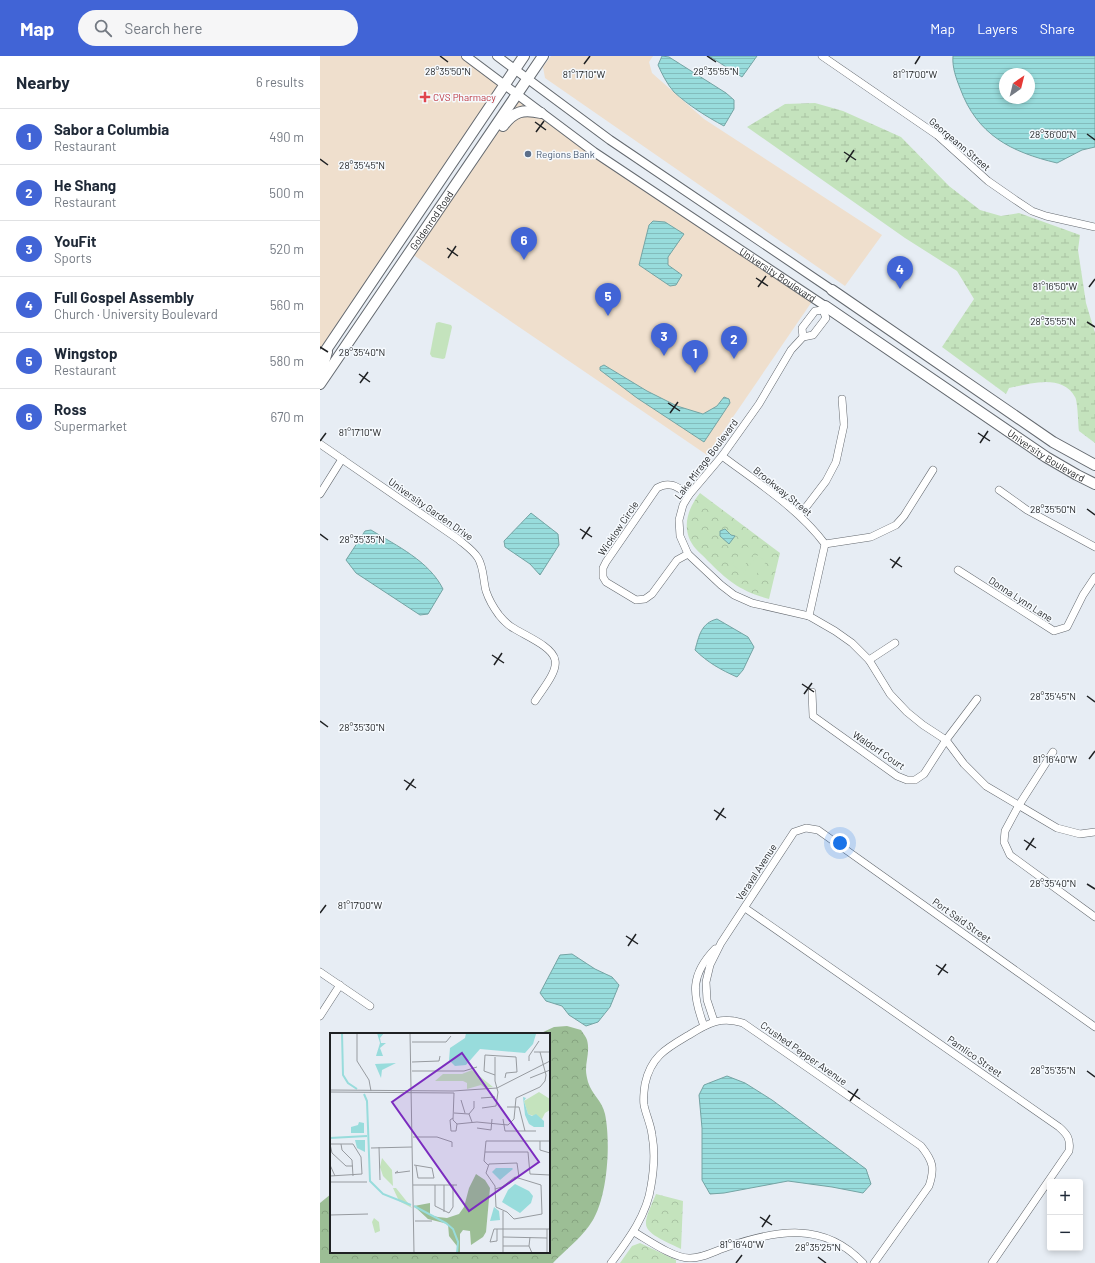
<!DOCTYPE html>
<meta charset="utf-8">
<style>
body{margin:0;font-family:Barlow,sans-serif;background:#f6f6f7;color:#1f2937}
.controls{position:absolute;right:12px;bottom:12px;display:grid;overflow:hidden;border-radius:4px;box-shadow:0 2px 6px #0003}
.controls button{width:36px;height:36px;display:grid;place-items:center;padding:0;border:0;border-bottom:1px solid #e0e1e3;background:#fff;color:#1f2937;font:20px sans-serif}
.compass{position:absolute;left:679px;top:12px;width:36px;height:36px;border-radius:50%;background:#fff;box-shadow:0 2px 6px #0003;rotate:35deg}
.you{position:absolute;left:520px;top:787px;width:14px;height:14px;margin:-10px;border:3px solid #fff;border-radius:50%;background:#1a73e8;box-shadow:0 0 0 6px #1a73e833}
.badge{display:grid;place-items:center;width:26px;height:26px;border-radius:50%;background:#4164d6;color:#fff;font-size:13px;font-weight:700}
.pin{position:absolute;translate:-50% -33px;filter:drop-shadow(0 1px 2px #0008)}
.pin::after{content:'';position:absolute;top:21px;width:14px;height:12px;background:inherit;clip-path:polygon(0 0,100% 0,50% 100%)}
.list{margin:0;padding:0;list-style:none}
h2{display:flex;justify-content:space-between;align-items:center;height:52px;margin:0;padding:0 16px;font-size:17px}
h2 small{font-size:13px;font-weight:400;color:#747a83}
.list li{display:grid;grid-template-columns:26px 1fr auto;gap:12px;align-items:center;box-sizing:border-box;height:56px;padding:0 16px;border-top:1px solid #e0e1e3}
.list b{display:block;font-size:15px;white-space:nowrap}
.list p{margin:0;font-size:13px;white-space:nowrap;color:#747a83}
.list em{font-size:13px;font-style:normal;color:#747a83}
.icon{flex:none;width:22px;height:22px;fill:none;stroke:currentColor;stroke-width:2;stroke-linecap:round;stroke-linejoin:round}
.map{position:relative;flex:none;width:775px;height:1207px;overflow:hidden}
header{display:flex;align-items:center;gap:24px;box-sizing:border-box;height:56px;padding:0 20px;background:#4164d6;color:#fff}
header strong{font-size:19px}
nav{display:flex;gap:22px;margin-inline-start:auto;font-size:14px}
.search{width:280px;height:36px;background:#f6f6f7;display:flex;align-items:center;gap:10px;box-sizing:border-box;padding:0 14px;border-radius:22px;color:#747a83;font-size:15px}
main{display:flex}
aside{flex:1;background:#fff}
.map>svg:first-child{display:block}
.commercial{fill:#efdfcd}
.forest{fill:url(#forest-crowns)}
.wetland{fill:url(#wetland-marsh)}
.park{fill:url(#park-crowns)}
.garden{fill:#c4e3bd}
.water{fill:url(#water-rules);stroke:#74a4a4;fill-rule:evenodd}
.lines{fill:none;stroke-linecap:round;stroke-linejoin:round}
.minor-casing{stroke:#64696f;stroke-width:8}
.tertiary-casing{stroke:#64696f;stroke-width:10}
.secondary-casing{stroke:#64696f;stroke-width:12}
.minor{stroke:#fff;stroke-width:7}
.tertiary{stroke:#fff;stroke-width:8}
.secondary{stroke:#fff;stroke-width:10}
.ticks{fill:none;stroke:#1f2123;stroke-width:1.5}
.health-dot{fill:#e0444e;stroke:#f6fafe;stroke-width:1.5}
.service-dot{fill:#5c6f8a;stroke:#f6fafe;stroke-width:1.5}
.labels{text-anchor:middle;dominant-baseline:central;stroke-width:3;stroke-linejoin:round;paint-order:stroke}
.health-label{font-size:10px;fill:#be3a42;stroke:#f6fafe;text-anchor:start}
.street-label{font-size:10px;fill:#1f2123;stroke:#f6fafe}
.service-label{font-size:10px;fill:#4e5e75;stroke:#f6fafe;text-anchor:start}
.inset-river{fill:none;stroke:#98dcdc;stroke-width:2}
.inset-road{fill:none;stroke:#979ba0;stroke-width:1}
.view{fill:#7b2cbf;fill-opacity:0.15;stroke:#7b2cbf;stroke-width:2}
.inset-edge{fill:none;stroke:#1f2123;stroke-width:2}
.ticks-label{font-size:10px;text-anchor:middle;fill:#1f2123;stroke:#f6fafe;stroke-width:3;stroke-linejoin:round;paint-order:stroke}
</style>
<header>
<strong>Map</strong>
<div class="search"><svg class="icon" aria-label="search" viewBox="0 0 24 24"><circle cx="10" cy="10" r="6"/><path d="M15 15l6 6"/></svg>Search here</div>
<nav><a>Map</a><a>Layers</a><a>Share</a></nav>
</header>
<main>
<aside>
<h2>Nearby<small>6 results</small></h2>
<ul class="list">
<li><span class="badge">1</span><div><b>Sabor a Columbia</b><p>Restaurant</p></div><em>490 m</em></li>
<li><span class="badge">2</span><div><b>He Shang</b><p>Restaurant</p></div><em>500 m</em></li>
<li><span class="badge">3</span><div><b>YouFit</b><p>Sports</p></div><em>520 m</em></li>
<li><span class="badge">4</span><div><b>Full Gospel Assembly</b><p>Church · University Boulevard</p></div><em>560 m</em></li>
<li><span class="badge">5</span><div><b>Wingstop</b><p>Restaurant</p></div><em>580 m</em></li>
<li><span class="badge">6</span><div><b>Ross</b><p>Supermarket</p></div><em>670 m</em></li>
</ul>
</aside>
<div class="map">
<svg width="775" height="1207" viewBox="0 0 775 1207">
<defs>
<pattern id="forest-crowns" width="20" height="18" patternUnits="userSpaceOnUse"><rect width="20" height="18" fill="#9cbe95"/><path d="M2 6a3 3 0 1 1 6 0M12 15a3 3 0 1 1 6 0" fill="none" stroke="#86a380"/></pattern>
<pattern id="wetland-marsh" width="20" height="14" patternUnits="userSpaceOnUse"><rect width="20" height="14" fill="#c4e3bd"/><path d="M1 5h8M5 5V1M11 12h8M15 12V8" fill="none" stroke="#a8c2a2"/></pattern>
<pattern id="park-crowns" width="20" height="18" patternUnits="userSpaceOnUse"><rect width="20" height="18" fill="#c4e3bd"/><path d="M2 6a3 3 0 1 1 6 0M12 15a3 3 0 1 1 6 0" fill="none" stroke="#a8c2a2"/></pattern>
<pattern id="water-rules" width="6" height="5" patternUnits="userSpaceOnUse"><rect width="6" height="5" fill="#98dcdc"/><path d="M0 2.5h6" fill="none" stroke="#83bcbc"/></pattern>
</defs>
<rect width="100%" height="100%" fill="#e7edf4"/>
<g class="commercial">
<path d="M0 0H146L184 29 0 301Z"/>
<path d="M231 0H333L329 6 332 17 384 63 562 179 525 230 225 22 223 11Z"/>
<path d="M197 40 493 244 387 399 92 198Z"/>
</g>
<path class="forest" d="M247 970 261 974C263 977 266 981 267 984 270 995 266 1004 266 1014 266 1018 267 1022 268 1026 272 1039 282 1044 285 1058 291 1087 288 1146 269 1170 259 1184 244 1195 233 1207H0V1147L11 1138V1196H229V978H219L234 971Z"/>
<path class="wetland" d="M495 47 523 55 581 81 629 130 660 154 681 160 699 157 760 179 758 194 766 247 775 277V387L759 375C758 367 758 346 755 341 742 317 709 328 689 332L686 338 622 291 654 243 637 215 585 182 427 71 465 48Z"/>
<g class="park">
<path d="M380 437 460 497 449 543C420 535 408 525 387 504 384 500 379 497 376 493 360 475 367 453 380 437Z"/>
<path d="M336 1138 363 1145 361 1193C352 1188 326 1179 326 1168 325 1161 333 1146 336 1138Z"/>
<path d="M320 1187 356 1204V1207H300L312 1190Z"/>
</g>
<g class="garden">
<path d="M119 266 131 269 132 271 125 302 123 303 112 301 110 298 116 267Z"/>
<path d="M426 490 435 496 420 515 412 508Z"/>
<path d="M438 499 446 506 432 524 423 517Z"/>
</g>
<g class="water">
<path d="M342 0 349 1 406 37 414 44V53L404 70C387 61 368 49 354 36 347 28 342 18 338 9Z"/>
<path d="M389 0H437L422 21Z"/>
<path d="M633 0H775V91L762 94 737 107C691 96 657 79 640 32 636 22 632 11 633 0ZM685 18H709V42H685Z"/>
<path d="M333 165 345 166 364 178 348 201V209L362 219 356 229 350 230 319 209 329 169Z"/>
<path d="M284 309 327 335 357 350 383 358 397 350 404 341 409 343 410 347 384 386 317 342 280 314V311Z"/>
<path d="M211 457 238 478 239 489 220 519 210 508 185 491 184 485Z"/>
<path d="M405 473 411 479 415 480 409 488 400 480V475Z"/>
<path d="M51 474C77 490 109 505 123 533L108 558 100 559 36 517 26 504 45 475Z"/>
<path d="M397 563 428 581 434 591 423 614 417 621C401 614 387 606 375 594 379 580 381 567 397 563Z"/>
<path d="M252 898 275 913 292 921 299 929 290 951 278 966 266 970 249 959 242 950 226 945 220 937 240 899Z"/>
<path d="M407 1020 425 1027 452 1044 546 1113 551 1128 543 1137 512 1131 468 1125 404 1137 390 1138 382 1124V1072L379 1039 384 1029Z"/>
</g>
<g class="lines">
<g class="minor-casing">
<g id="minor">
<path d="M502 0 617 79 668 125 694 143 712 155 726 160 775 171"/>
<path d="M503 254 506 262 493 279 483 281 471 294 439 348 402 400 369 439 363 449 359 464 360 480 368 498 401 529 414 539 432 547 489 560 515 575 532 587 549 604 570 638 587 656 603 669 626 684 644 708 666 730 737 772 760 778 775 776"/>
<path d="M483 281 482 272 495 255 503 254"/>
<path d="M0 388 138 483C145 489 153 494 158 502 164 512 163 524 166 535 169 544 173 551 179 559 183 564 189 570 195 573 206 580 233 591 235 604 238 616 221 635 215 645"/>
<path d="M402 400C438 427 478 452 505 488L489 560"/>
<path d="M679 434 707 454 775 491"/>
<path d="M0 438 22 403"/>
<path d="M480 459 506 425 516 406 524 369 522 343"/>
<path d="M505 488 551 481 576 469 584 460 613 414"/>
<path d="M368 498 357 504 332 538 325 543 316 544 286 526 283 521V512L286 506 337 432C350 424 359 432 369 439"/>
<path d="M638 514 734 575 747 571 763 539 775 521"/>
<path d="M549 604 575 587"/>
<path d="M492 636 493 660 577 720 587 724H595L604 718 626 684 657 643"/>
<path d="M733 696 699 749 685 775 684 786 690 799 775 861"/>
<path d="M425 852 739 1071C747 1078 751 1083 749 1095L672 1207"/>
<path d="M0 916 50 950"/>
<path d="M0 960 20 929"/>
<path d="M394 965 387 944 386 926 390 909 401 887 474 776 486 772 498 774 775 971"/>
<path d="M384 970C372 938 370 919 395 893"/>
<path d="M314 1176C328 1184 353 1202 369 1202 381 1203 395 1195 407 1191 456 1174 504 1165 543 1207"/>
<path d="M291 1207C308 1184 327 1159 331 1130 334 1113 335 1095 332 1079 331 1069 326 1059 324 1049 323 1043 324 1035 325 1028 331 1000 347 992 369 979 388 967 401 960 423 967L601 1090C613 1105 615 1112 609 1130L554 1207"/>
</g>
</g>
<g class="tertiary-casing">
<g id="tertiary">
<path id="s1" d="M146 0 274 96 505 250"/>
<path d="M177 0 290 84 512 234"/>
</g>
</g>
<g class="secondary-casing">
<g id="secondary">
<path d="M183 70C194 55 203 53 221 57"/>
<path d="M512 234 733 386 775 409"/>
<path id="s2" d="M505 250 726 401 757 419 775 428"/>
<path d="M0 303 204 0"/>
<path d="M0 315 3 310 7 296"/>
<path id="s3" d="M0 328 223 0"/>
</g>
</g>
<use href="#minor" class="minor"/>
<use href="#tertiary" class="tertiary"/>
<use href="#secondary" class="secondary"/>
</g>
<path class="ticks" d="M120 0 128 6M387 0 396 6M264 8 270 0M595 8 600 0M215 66 226 74M216 76 224 65M767 78 775 84M524 96 536 104M0 103 8 109M526 106 534 94M127 192 138 200M128 202 136 190M436 222 448 230M438 231 446 220M769 231 775 223M767 266 775 271M0 291 8 296M39 318 50 326M40 327 48 316M348 347 360 355M350 357 358 346M658 377 670 385M0 385 6 377M660 387 668 375M767 453 775 459M260 473 272 481M0 478 8 484M262 483 270 471M570 503 582 511M572 512 580 501M172 599 184 607M174 609 182 597M482 628 494 636M484 638 492 627M767 640 775 646M0 665 8 671M769 703 775 695M84 724 96 732M86 734 94 723M394 754 406 762M396 764 404 752M704 784 716 792M706 794 714 782M767 828 775 833M0 857 6 849M306 880 318 888M308 890 316 878M616 909 628 917M618 919 626 908M767 1015 775 1021M528 1035 540 1043M530 1045 538 1033M440 1161 452 1169M442 1171 450 1159M498 1201 506 1207M416 1207 422 1199"/>
<path class="health-dot" d="M103 35h4v4h4v4h-4v4h-4v-4h-4v-4h4z"/>
<circle class="service-dot" cx="208" cy="98" r="4"/>
<g class="labels">
<g class="health-label">
<text x="113" y="41">CVS Pharmacy</text>
</g>
<g class="street-label">
<text transform="translate(640 88) rotate(40)">Georgeann Street</text>
<text stroke="none"><textPath href="#s3" startOffset="198">Goldenrod Road</textPath></text>
<text stroke="none"><textPath href="#s1" startOffset="381">University Boulevard</textPath></text>
<text stroke="none"><textPath href="#s2" startOffset="267">University Boulevard</textPath></text>
<text transform="translate(386 403) rotate(-53)">Lake Mirage Boulevard</text>
<text transform="translate(463 435) rotate(39)">Brookway Street</text>
<text transform="translate(111 453) rotate(35)">University Garden Drive</text>
<text transform="translate(298 472) rotate(-56)">Wicklow Circle</text>
<text transform="translate(701 543) rotate(33)">Donna Lynn Lane</text>
<text transform="translate(559 694) rotate(34)">Waldorf Court</text>
<text transform="translate(436 816) rotate(-57)">Veraval Avenue</text>
<text transform="translate(642 864) rotate(35)">Port Said Street</text>
<text transform="translate(484 997) rotate(35)">Crushed Pepper Avenue</text>
<text transform="translate(655 1000) rotate(35)">Pamlico Street</text>
</g>
<g class="service-label">
<text x="216" y="98">Regions Bank</text>
</g>
</g>
<g transform="translate(10 977)">
<rect width="220" height="220" fill="#e7edf4"/>
<path d="M146 141 155 147 160 155 156 199 153 204 141 212 140 198 133 197 130 201V220H127V213L119 203 118 191 98 186 84 173 100 170V182L108 184 117 185 129 181 134 174 139 155Z" fill="#9cbe95"/>
<path d="M142 37 163 54 155 55 151 52 137 56V50L133 48H105L113 41H132ZM209 59 220 66V77L215 80 212 86 198 81 194 68ZM52 125 62 137 63 153 53 143 50 134ZM63 155H66L82 175 69 168ZM44 185 49 189 50 198 45 200 42 189Z" fill="#c4e3bd"/>
<path d="M47 0H54L50 5 51 10H56L50 15 53 23H46L50 10ZM136 0H206V1L203 11 195 20 150 16 136 32 125 33 119 27 120 15 135 5ZM66 30 52 37 51 45 45 31ZM193 64 196 65 194 68 198 81 202 83 206 81 214 88V94H204L199 91 195 82ZM29 89 34 90V100H21V94L28 92ZM25 107H35V119L27 115ZM166 135H182L183 136 170 147 162 139ZM185 151 199 158 203 163 201 170 190 180 172 169 178 157ZM164 174 169 178 170 187 160 188Z" fill="#98dcdc"/>
<path class="inset-river" d="M12 0 13 42 18 50 27 56M34 61 37 68 40 148 53 161 81 172M0 105 37 103M84 173 116 190 123 196 128 209 127 220"/>
<path class="inset-road" d="M27 0V28L39 47 41 58M80 0 84 220M82 9H116L121 3M204 19H220M199 28V23L209 8M82 29 109 28 110 23M82 38H134L147 34M165 42 154 38 155 22 186 24 187 39 176 40 175 45M200 45 220 37M0 57 123 58M123 58 167 55 220 28M0 59 124 60 123 87 127 91 147 89 178 92 184 86 186 65 210 54 215 48 216 42 210 19M151 65 165 64M131 67 135 80M177 74H189L195 98M152 75 166 73 168 59 165 48V24M124 80 139 81 142 89M139 81 144 75V68M123 85 120 87 121 98H126L127 91M173 86 175 98H206M147 95 161 97 162 86M83 104H107L122 109V114M210 108V117L220 120M0 111H23L31 124 32 141 0 143M0 111 2 120 16 133H23M11 111 12 117 22 127 23 143M49 114 50 147M41 115 82 114M155 119H198L200 141 220 142M159 131 156 140 165 153 166 174 177 179 184 186 212 181 211 152 185 144 172 154 165 156M159 131 187 130 189 144M0 132 5 143M84 132 102 135 104 145H88L86 133M158 132 154 128 156 108H220M68 138 65 140 80 138M0 149H37M83 152H127M105 152V173L119 180 123 174V152M114 152V179M0 182 38 181M85 188H102M167 196V208L160 209 164 196H220M217 196V220M173 204 217 205M200 204 199 213 202 220M173 213H199M173 220V178"/>
<path class="view" d="M132 20 209 129 139 178 62 69Z"/>
<rect width="220" height="220" class="inset-edge"/>
</g>
<g class="ticks-label">
<text x="128" y="19">28°35'50"N</text>
<text x="396" y="19">28°35'55"N</text>
<text x="264" y="22">81°17'10"W</text>
<text x="595" y="22">81°17'00"W</text>
<text x="733" y="82">28°36'00"N</text>
<text x="42" y="113">28°35'45"N</text>
<text x="735" y="234">81°16'50"W</text>
<text x="733" y="269">28°35'55"N</text>
<text x="42" y="300">28°35'40"N</text>
<text x="40" y="380">81°17'10"W</text>
<text x="733" y="457">28°35'50"N</text>
<text x="42" y="487">28°35'35"N</text>
<text x="733" y="644">28°35'45"N</text>
<text x="42" y="675">28°35'30"N</text>
<text x="735" y="707">81°16'40"W</text>
<text x="733" y="831">28°35'40"N</text>
<text x="40" y="853">81°17'00"W</text>
<text x="733" y="1018">28°35'35"N</text>
<text x="422" y="1192">81°16'40"W</text>
<text x="498" y="1195">28°35'25"N</text>
</g>
</svg>
<div class="controls">
<button>+</button>
<button>−</button>
</div>
<svg class="compass" viewBox="-18 -18 36 36"><path d="M0-13l5 13h-10z" fill="#e53935"/><path d="M0 13l5-13h-10z" fill="#747a83"/></svg>
<div class="you"></div>
<div class="pin badge" style="left:375px;top:317px">1</div>
<div class="pin badge" style="left:414px;top:303px">2</div>
<div class="pin badge" style="left:344px;top:300px">3</div>
<div class="pin badge" style="left:580px;top:233px">4</div>
<div class="pin badge" style="left:288px;top:260px">5</div>
<div class="pin badge" style="left:204px;top:204px">6</div>
</div>
</main>
